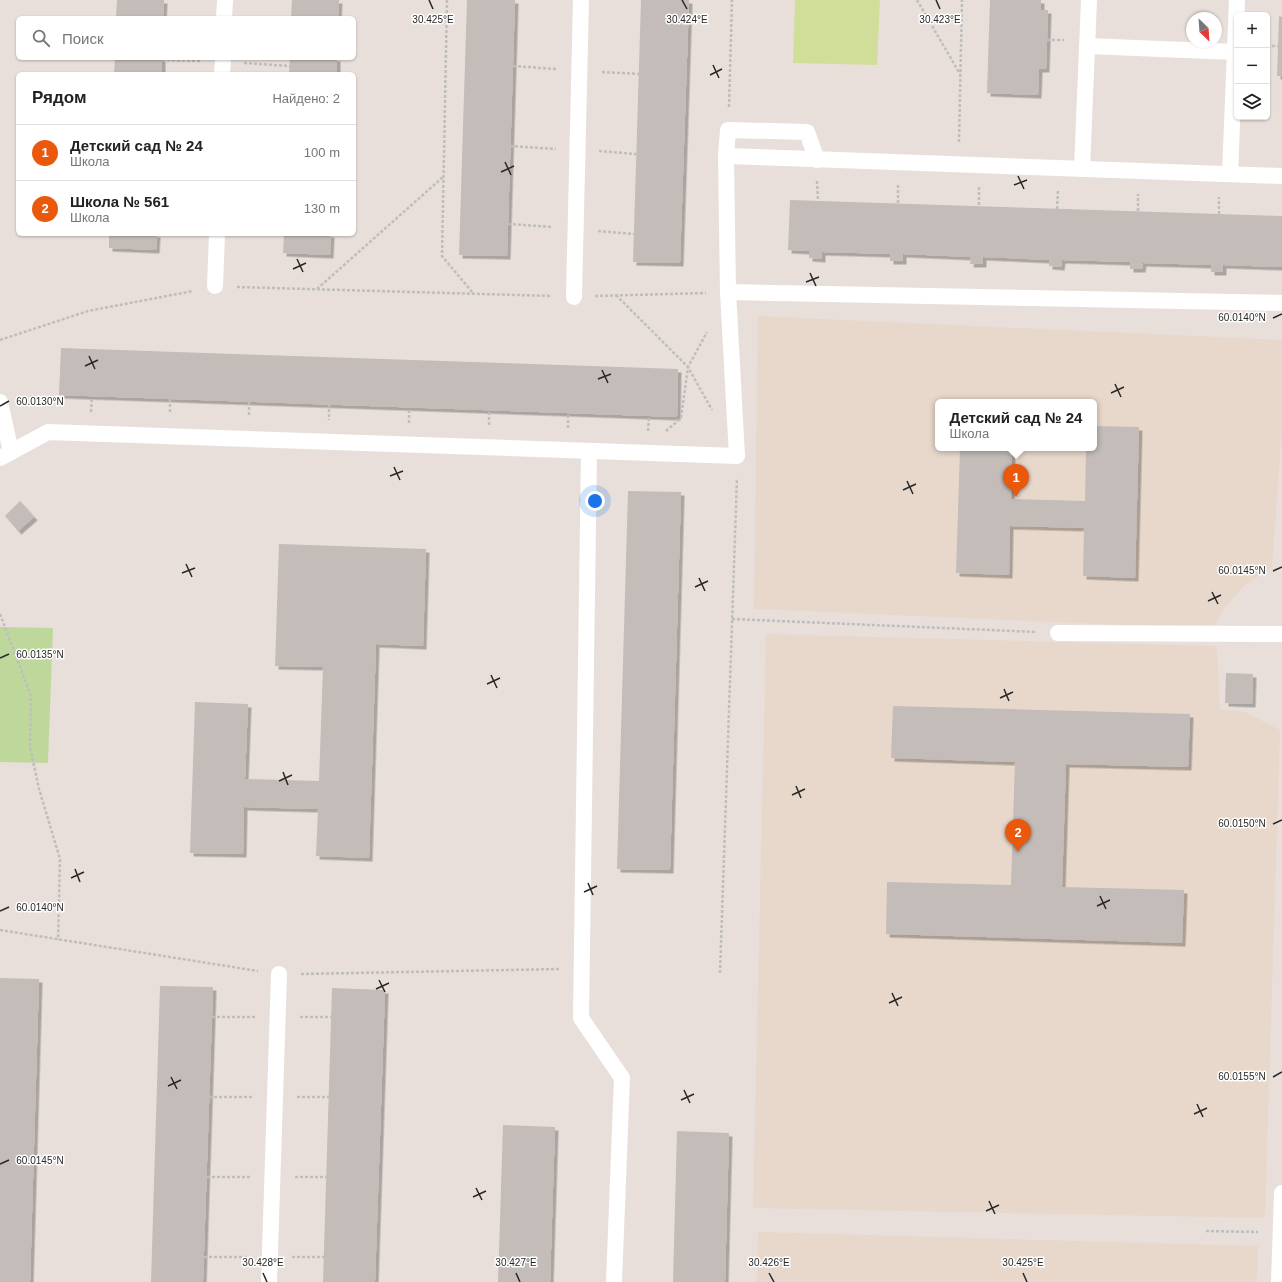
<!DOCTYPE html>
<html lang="ru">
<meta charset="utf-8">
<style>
body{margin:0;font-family:Helvetica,sans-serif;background:#f2f2f2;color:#222}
.controls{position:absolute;right:12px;top:12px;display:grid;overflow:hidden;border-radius:6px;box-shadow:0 1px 3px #0004}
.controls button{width:36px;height:36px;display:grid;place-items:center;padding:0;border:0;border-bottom:1px solid #e0e0e0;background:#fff;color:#222;font:20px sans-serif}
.compass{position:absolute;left:1186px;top:12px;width:36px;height:36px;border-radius:50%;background:#fff;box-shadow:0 1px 3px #0004;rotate:155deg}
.you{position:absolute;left:595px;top:501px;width:14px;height:14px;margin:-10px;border:3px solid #fff;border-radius:50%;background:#1a73e8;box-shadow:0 0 0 6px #1a73e833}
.badge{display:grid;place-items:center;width:26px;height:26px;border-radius:50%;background:#ea580c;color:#fff;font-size:13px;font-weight:700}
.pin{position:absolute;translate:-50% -33px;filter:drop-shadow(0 1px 2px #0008)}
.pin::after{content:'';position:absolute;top:21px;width:14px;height:12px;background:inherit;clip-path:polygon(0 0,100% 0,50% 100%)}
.popup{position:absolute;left:935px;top:399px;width:162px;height:52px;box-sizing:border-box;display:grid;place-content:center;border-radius:6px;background:#fff;filter:drop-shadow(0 1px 3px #0005);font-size:13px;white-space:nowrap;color:#767676}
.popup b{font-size:15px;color:#222}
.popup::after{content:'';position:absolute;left:50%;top:100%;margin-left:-8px;border:8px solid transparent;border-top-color:#fff}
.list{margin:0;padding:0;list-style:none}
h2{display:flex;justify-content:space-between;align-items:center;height:52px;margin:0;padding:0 16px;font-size:17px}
h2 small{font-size:13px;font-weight:400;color:#767676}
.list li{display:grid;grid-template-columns:26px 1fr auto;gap:12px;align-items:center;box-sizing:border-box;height:56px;padding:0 16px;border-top:1px solid #e0e0e0}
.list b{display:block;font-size:15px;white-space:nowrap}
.list p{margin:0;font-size:13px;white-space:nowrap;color:#767676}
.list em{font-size:13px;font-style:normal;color:#767676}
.icon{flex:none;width:22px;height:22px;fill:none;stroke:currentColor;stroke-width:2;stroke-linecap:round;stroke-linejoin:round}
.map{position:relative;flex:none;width:1282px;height:1282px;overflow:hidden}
.search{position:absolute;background:#fff;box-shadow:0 1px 3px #0004;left:16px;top:16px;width:340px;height:44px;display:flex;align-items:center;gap:10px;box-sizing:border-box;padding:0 14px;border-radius:6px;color:#767676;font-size:15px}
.panel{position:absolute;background:#fff;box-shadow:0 1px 3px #0004;left:16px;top:72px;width:340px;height:164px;border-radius:6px}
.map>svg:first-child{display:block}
.education{fill:#e8d8cb;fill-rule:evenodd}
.green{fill:#bed89c}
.pitch{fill:#d1de99}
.building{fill:#c3bcb9;filter:url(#shadow)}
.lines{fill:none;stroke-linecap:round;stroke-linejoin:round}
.path{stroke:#bebebe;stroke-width:2.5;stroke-dasharray:3 2;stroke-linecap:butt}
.service{stroke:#fff;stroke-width:16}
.ticks{fill:none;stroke:#272727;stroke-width:1.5}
.ticks-label{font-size:10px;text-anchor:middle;fill:#272727;stroke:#fff;stroke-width:3;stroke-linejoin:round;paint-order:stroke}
</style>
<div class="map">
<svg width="1282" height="1282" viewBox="0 0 1282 1282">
<defs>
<filter id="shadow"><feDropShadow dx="3.5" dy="3.5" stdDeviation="0" flood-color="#0004"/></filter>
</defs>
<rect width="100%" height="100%" fill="#e8dfda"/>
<g class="education">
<path d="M758 316 1282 340V427L1272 567 1243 587 1226 606 1212 629 754 609ZM938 402H1094V448H938Z"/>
<path d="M766 634 1217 646 1220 709 1245 712 1280 730 1265 1218 753 1208Z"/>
<path d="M758 1232 1258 1246 1257 1282H757Z"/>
</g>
<path class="green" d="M0 627 53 628 48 763 0 762Z"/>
<path class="pitch" d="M795 0H880L877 65 793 63Z"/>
<g class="building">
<path d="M117 0H164L163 18H116Z"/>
<path d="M292 0H339L338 18H291Z"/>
<path d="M467 0H515L507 256 459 255Z"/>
<path d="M641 0H689L680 263 633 262Z"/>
<path d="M990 0H1041V10H1048L1046 69H1039L1038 95 987 93Z"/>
<path d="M1279 16 1282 17V76H1277Z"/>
<path d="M115 58H162V74H114Z"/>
<path d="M290 58H337V74H289Z"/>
<path d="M790 200 1282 216V267L1223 265V272H1211V265L1143 263 1142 269H1130V262L1062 260 1061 267 1049 266V260L983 257V264H970L971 257 903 254V261H890V254L822 252V259L809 258V251L788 250Z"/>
<path d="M109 234H157L156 250 109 248Z"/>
<path d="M284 234H331L330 255 283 253Z"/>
<path d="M61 348 678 369 677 417 59 395Z"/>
<path d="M1094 426 1139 427 1135 578 1083 576 1084 528 1010 526 1009 575 956 573 960 448H1012L1011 499 1085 501 1086 448H1094Z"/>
<path d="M628 491 681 492 670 870 617 869Z"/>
<path d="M20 501 34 517 18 531 5 516Z"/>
<path d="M279 544 426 549 423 646 376 644 369 858 316 856 318 809 244 807 243 854 190 853 195 702 248 704 245 779 319 781 323 667 275 666Z"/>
<path d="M1226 673 1253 674 1252 704 1225 703Z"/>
<path d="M893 706 1190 714 1188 767 1066 764 1062 887 1184 890 1182 943 886 934 887 882 1011 885 1015 762 891 758Z"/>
<path d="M0 978 39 979 30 1282H0Z"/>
<path d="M160 986 213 987 203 1282H151Z"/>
<path d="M332 988 385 990 375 1282H323Z"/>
<path d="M503 1125 555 1127 550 1282H498Z"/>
<path d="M677 1131 729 1133 725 1282H673Z"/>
</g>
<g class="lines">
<g class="path">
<path d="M447 0 442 256 473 293"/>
<path d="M917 0 960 74"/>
<path d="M1047 40H1064"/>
<path d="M1267 46H1278"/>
<path d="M162 60 201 61"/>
<path d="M244 63 290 66"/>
<path d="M513 66 557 69"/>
<path d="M602 72 639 74"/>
<path d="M729 107 732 0"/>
<path d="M959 142 962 0"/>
<path d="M510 146 556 149"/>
<path d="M599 151 636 154"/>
<path d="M817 181 818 201"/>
<path d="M979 187V206"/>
<path d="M898 203V184"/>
<path d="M1057 209 1058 189"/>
<path d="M1138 211V194"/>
<path d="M1219 214V197"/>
<path d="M508 224 553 227"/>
<path d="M598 231 634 234"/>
<path d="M237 287 552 296"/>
<path d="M317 289 443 177"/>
<path d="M616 295 688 367 712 410"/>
<path d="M595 296 706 293"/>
<path d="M0 340 88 311 193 291"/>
<path d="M170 399V414"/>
<path d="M249 402V417"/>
<path d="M329 404V420"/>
<path d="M91 412 92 396"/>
<path d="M409 423V407"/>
<path d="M489 425V410"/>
<path d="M568 428V413"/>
<path d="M648 431 649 416"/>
<path d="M666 431 681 418 688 367 707 332"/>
<path d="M0 614 31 696 30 747 39 789 60 859 58 940"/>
<path d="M732 619 1037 632"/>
<path d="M0 930 258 971"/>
<path d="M720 973 737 478"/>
<path d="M301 974 560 969"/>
<path d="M212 1017H255"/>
<path d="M300 1017H331"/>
<path d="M209 1097H252"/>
<path d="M297 1097H329"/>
<path d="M207 1177H250"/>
<path d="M295 1177H326"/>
<path d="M1206 1231 1258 1232"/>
<path d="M204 1257H247"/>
<path d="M292 1257H324"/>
</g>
<g class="service">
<path d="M224 18 225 0"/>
<path d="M1087 46 1235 52"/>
<path d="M222 74 223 58"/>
<path d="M726 156 1282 176"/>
<path d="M1082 169 1089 0"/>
<path d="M1230 174 1237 0"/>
<path d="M215 286 217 234"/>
<path d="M728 292 1282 303"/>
<path d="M574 297 581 0"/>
<path d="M0 402 11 452"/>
<path d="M589 451 581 1018 622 1078 614 1282"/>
<path d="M0 458 48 432 737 456 728 292 726 156 728 130 807 132 817 160"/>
<path d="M1058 633 1282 634"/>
<path d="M269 1282 279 974"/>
<path d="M1279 1282 1282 1193"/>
</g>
</g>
<path class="ticks" d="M429 0 433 9M682 0 687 9M936 0 940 9M713 65 719 78M710 75 722 69M505 162 511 175M501 172 514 166M1018 176 1024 189M1014 185 1027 180M297 259 303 272M293 269 306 263M810 273 816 286M806 282 819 277M1273 318 1282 314M89 356 95 369M85 366 98 360M602 370 608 383M598 379 611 374M1115 384 1121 397M1111 393 1124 387M0 406 9 401M394 467 400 480M390 476 403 471M907 481 913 494M903 490 916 484M186 564 192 577M1273 571 1282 567M182 573 195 568M699 578 705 591M695 587 708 581M1212 592 1218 604M1208 601 1221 595M0 658 9 654M491 675 497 688M487 684 500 678M1004 689 1009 701M1000 698 1013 692M283 772 288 785M279 781 292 775M796 786 801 798M792 795 805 789M1273 824 1282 820M75 869 80 882M71 878 84 872M588 883 593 895M584 892 597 886M1100 896 1106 909M1097 906 1110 900M0 911 9 907M379 980 385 992M376 989 389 983M892 993 898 1006M889 1003 902 997M171 1077 177 1089M1273 1077 1282 1072M168 1086 181 1080M684 1090 690 1103M681 1100 694 1094M1197 1104 1203 1117M1194 1114 1207 1108M0 1164 9 1160M476 1188 482 1200M473 1197 486 1191M989 1201 995 1214M986 1211 999 1205M263 1273 267 1282M516 1273 520 1282M769 1273 774 1282M1023 1273 1027 1282"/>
<g class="ticks-label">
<text x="433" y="23">30.425°E</text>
<text x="687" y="23">30.424°E</text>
<text x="940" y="23">30.423°E</text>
<text x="1242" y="321">60.0140°N</text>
<text x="40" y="405">60.0130°N</text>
<text x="1242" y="574">60.0145°N</text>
<text x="40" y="658">60.0135°N</text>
<text x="1242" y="827">60.0150°N</text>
<text x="40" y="911">60.0140°N</text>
<text x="1242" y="1080">60.0155°N</text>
<text x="40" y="1164">60.0145°N</text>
<text x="263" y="1266">30.428°E</text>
<text x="516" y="1266">30.427°E</text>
<text x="769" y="1266">30.426°E</text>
<text x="1023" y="1266">30.425°E</text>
</g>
</svg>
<div class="controls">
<button>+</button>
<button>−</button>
<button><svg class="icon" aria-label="layers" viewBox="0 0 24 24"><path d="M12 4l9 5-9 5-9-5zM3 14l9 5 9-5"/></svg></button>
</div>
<svg class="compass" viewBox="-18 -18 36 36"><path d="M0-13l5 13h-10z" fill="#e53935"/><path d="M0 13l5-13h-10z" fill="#767676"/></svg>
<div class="you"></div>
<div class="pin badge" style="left:1016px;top:497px">1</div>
<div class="popup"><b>Детский сад № 24</b>Школа</div>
<div class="pin badge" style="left:1018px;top:852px">2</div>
<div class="search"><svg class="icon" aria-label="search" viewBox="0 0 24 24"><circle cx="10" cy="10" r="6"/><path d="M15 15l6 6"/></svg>Поиск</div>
<section class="panel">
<h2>Рядом<small>Найдено: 2</small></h2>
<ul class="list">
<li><span class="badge">1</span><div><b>Детский сад № 24</b><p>Школа</p></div><em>100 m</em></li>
<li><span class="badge">2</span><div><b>Школа № 561</b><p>Школа</p></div><em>130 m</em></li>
</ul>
</section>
</div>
